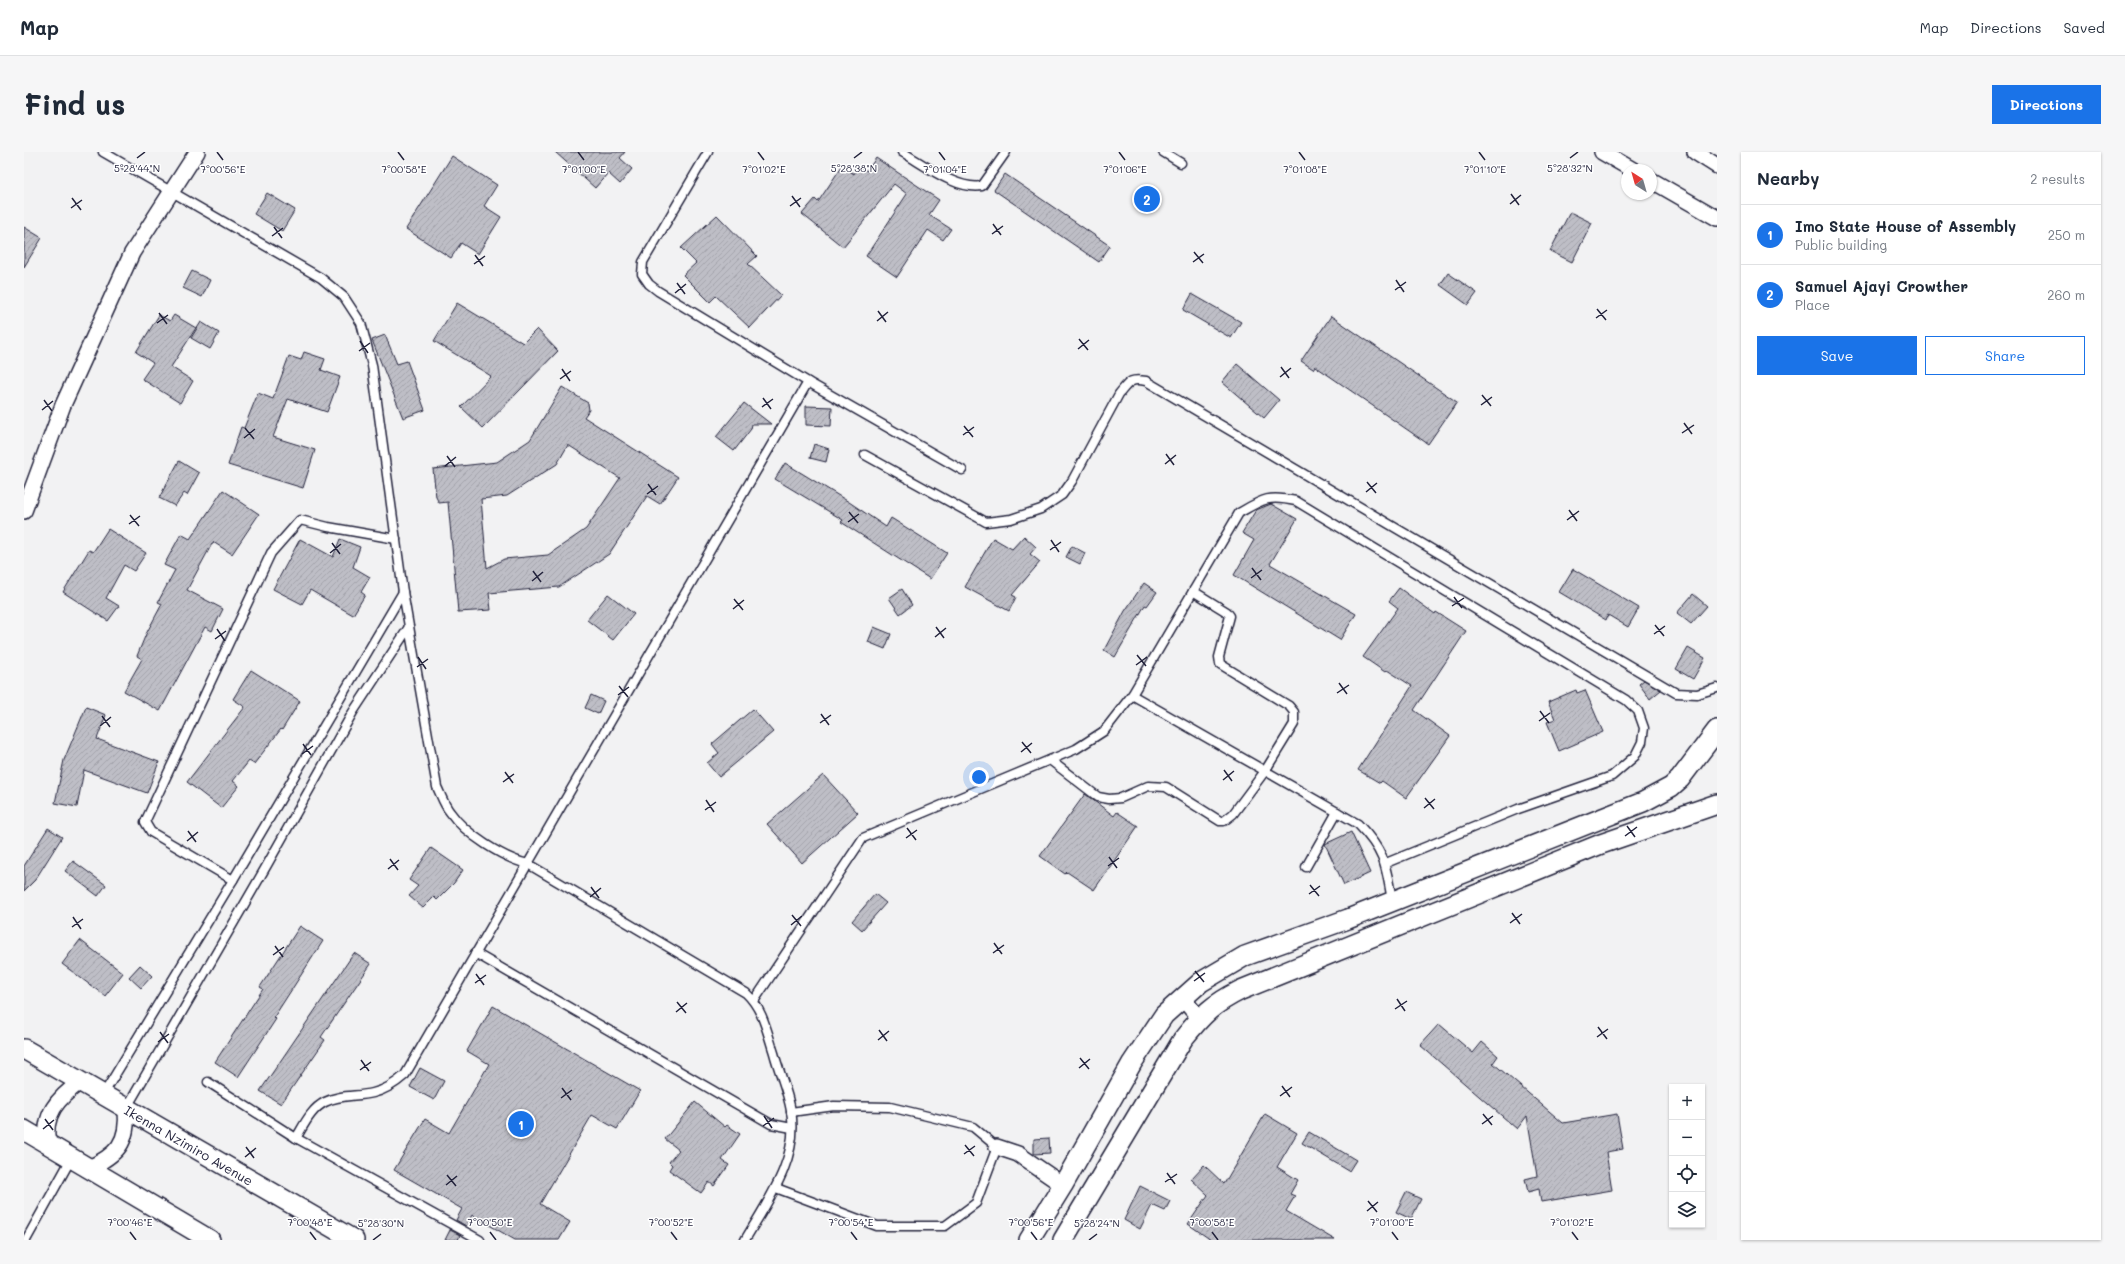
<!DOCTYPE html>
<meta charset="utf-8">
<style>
body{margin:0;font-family:Mali,sans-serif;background:#f6f6f7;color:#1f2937}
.controls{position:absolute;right:12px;bottom:12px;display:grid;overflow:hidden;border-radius:0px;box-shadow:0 1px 3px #0004}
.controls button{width:36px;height:36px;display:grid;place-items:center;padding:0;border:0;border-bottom:1px solid #e0e1e3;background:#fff;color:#1f2937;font:20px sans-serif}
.compass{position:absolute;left:1597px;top:12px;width:36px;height:36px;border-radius:50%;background:#fff;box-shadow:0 1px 3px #0004;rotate:323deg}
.you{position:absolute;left:955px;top:625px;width:14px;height:14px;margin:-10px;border:3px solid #fff;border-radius:50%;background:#1a73e8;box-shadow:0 0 0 6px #1a73e833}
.badge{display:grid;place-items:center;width:26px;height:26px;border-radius:50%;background:#1a73e8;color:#fff;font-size:13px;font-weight:700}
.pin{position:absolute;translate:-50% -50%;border:2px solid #fff;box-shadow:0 1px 4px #0006}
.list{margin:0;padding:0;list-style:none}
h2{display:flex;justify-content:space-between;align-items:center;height:52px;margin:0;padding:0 16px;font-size:17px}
h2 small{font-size:13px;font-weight:400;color:#747a83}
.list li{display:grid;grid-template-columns:26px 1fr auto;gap:12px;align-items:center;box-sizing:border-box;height:60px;padding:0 16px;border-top:1px solid #e0e1e3}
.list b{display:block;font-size:15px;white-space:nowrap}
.list p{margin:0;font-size:13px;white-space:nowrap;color:#747a83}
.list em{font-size:13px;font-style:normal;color:#747a83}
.actions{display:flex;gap:8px;padding:12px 16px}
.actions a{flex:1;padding:9px 0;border:1px solid #1a73e8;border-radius:0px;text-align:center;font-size:14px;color:#1a73e8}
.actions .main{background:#1a73e8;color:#fff}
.icon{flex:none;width:22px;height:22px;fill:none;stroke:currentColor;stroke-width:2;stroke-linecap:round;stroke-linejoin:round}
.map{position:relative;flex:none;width:1693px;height:1088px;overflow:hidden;border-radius:0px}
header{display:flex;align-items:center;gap:24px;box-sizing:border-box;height:56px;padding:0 20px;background:#fff;border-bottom:1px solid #e0e1e3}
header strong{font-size:19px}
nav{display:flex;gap:22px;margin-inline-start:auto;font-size:14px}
.intro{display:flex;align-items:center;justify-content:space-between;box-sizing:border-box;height:96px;padding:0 24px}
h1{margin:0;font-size:28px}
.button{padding:10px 18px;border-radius:0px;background:#1a73e8;color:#fff;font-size:14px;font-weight:700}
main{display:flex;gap:24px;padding:0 24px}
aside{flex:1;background:#fff;border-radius:0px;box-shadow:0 1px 3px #0004}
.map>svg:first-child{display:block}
.building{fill:url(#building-hatch);stroke:#22223b;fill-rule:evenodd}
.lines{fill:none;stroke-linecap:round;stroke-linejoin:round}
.service-casing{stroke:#22223b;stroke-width:11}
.minor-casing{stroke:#22223b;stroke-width:18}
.tertiary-casing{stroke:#22223b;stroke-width:22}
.service{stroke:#fff;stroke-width:8}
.minor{stroke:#fff;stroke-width:15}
.tertiary{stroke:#fff;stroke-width:19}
.ticks{fill:none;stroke:#22223b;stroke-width:1.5}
.labels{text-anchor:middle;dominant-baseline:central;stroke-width:3;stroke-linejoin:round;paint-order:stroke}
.street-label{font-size:13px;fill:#22223b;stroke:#fff}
.ticks-label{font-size:10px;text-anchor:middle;fill:#22223b;stroke:#fff;stroke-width:3;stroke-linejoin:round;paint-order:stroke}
</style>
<header>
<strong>Map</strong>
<nav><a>Map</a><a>Directions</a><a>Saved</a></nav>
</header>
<div class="intro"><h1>Find us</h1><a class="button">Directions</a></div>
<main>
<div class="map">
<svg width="1693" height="1088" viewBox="0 0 1693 1088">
<defs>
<pattern id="building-hatch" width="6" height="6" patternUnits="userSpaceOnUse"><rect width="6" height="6" fill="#bebec6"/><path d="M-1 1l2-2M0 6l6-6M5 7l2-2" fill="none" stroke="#a3a3ab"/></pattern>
</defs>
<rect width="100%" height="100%" fill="#f2f2f3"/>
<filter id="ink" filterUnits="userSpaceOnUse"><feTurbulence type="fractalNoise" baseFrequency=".025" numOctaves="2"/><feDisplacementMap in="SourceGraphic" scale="8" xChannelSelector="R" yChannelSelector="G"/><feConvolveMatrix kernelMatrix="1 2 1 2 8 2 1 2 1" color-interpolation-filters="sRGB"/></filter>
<g filter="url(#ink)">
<g class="building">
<path d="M531 0H601L596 6 608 17 596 32 584 21 571 36Z"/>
<path d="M428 4 473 33 460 54 477 65 454 102 437 91 427 106 382 77Z"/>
<path d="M852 6 915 48 905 63 927 77 919 88 904 78 873 125 842 104 883 42 870 32 819 95 778 62 791 47 794 50 818 14 830 22 835 14 843 19Z"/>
<path d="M981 22 1086 94 1075 110 970 38Z"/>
<path d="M243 41 271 58 258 79 230 62Z"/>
<path d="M1546 60 1568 71 1548 110 1526 99Z"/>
<path d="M693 63 733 104 724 112 757 143 726 176 692 144 686 150 659 123 672 111 657 96Z"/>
<path d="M0 75 18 86 0 115Z"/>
<path d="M168 119 186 128 178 145 159 136Z"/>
<path d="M1424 121 1453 141 1444 153 1416 133Z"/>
<path d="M1168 142 1217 170 1207 186 1159 158Z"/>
<path d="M433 151 499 191 513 177 534 199 459 276 437 255 467 224 410 189Z"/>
<path d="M135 163 146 169 150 163 172 176 147 215 169 229 156 251 118 227 129 211 112 200Z"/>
<path d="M1307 164 1433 250 1404 292 1291 214 1289 217 1277 209Z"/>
<path d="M177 170 195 181 186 197 167 186Z"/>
<path d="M361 183 373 212 383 209 401 258 379 266 348 188Z"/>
<path d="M280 200 301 207 297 218 316 225 303 260 264 247 249 285 291 298 279 336 204 313 217 275 220 276 234 241 249 247 265 204 277 208Z"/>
<path d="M1213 212 1255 248 1240 266 1198 230Z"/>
<path d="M538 235 564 251 565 258 560 265 654 325 636 352 623 344 585 402 535 435 465 441 467 458 434 460 424 350 415 351 412 345 409 317 473 310 506 288ZM544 293 596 326 562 377 524 403 480 407 463 416 457 347 483 344 533 312Z"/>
<path d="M720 251 747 272H728L727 277 710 299 692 285Z"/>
<path d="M782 254 808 255 807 274 782 273Z"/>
<path d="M790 292 805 297 802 310 786 306Z"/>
<path d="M155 309 175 321 163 343 160 341 151 354 135 346Z"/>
<path d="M761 311 825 350 862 375 867 366 923 401 906 427 817 370 819 368 751 327Z"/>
<path d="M199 338 235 362 208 402 189 390 163 438 199 457 188 479 181 475 136 559 100 539 118 507 113 504 122 482 138 452 134 450 151 418 140 413 157 382 166 387Z"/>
<path d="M1247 352 1273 367 1246 412 1332 462 1316 488 1210 423 1230 388 1218 381 1232 358Z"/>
<path d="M84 377 122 401 110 419 100 413 82 446 95 454 84 469 39 440 65 398 69 400Z"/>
<path d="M1000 384 1012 395 1006 402 1016 410 988 443 992 445 985 459 941 435 969 386 988 397Z"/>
<path d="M276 387 309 405 316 387 336 395 329 415 346 425 337 440 341 443 329 463 286 438 278 452 249 437Z"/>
<path d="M1048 394 1061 401 1056 412 1042 405Z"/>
<path d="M1549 417 1615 456 1604 475 1584 463 1582 468 1535 440Z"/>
<path d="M1120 431 1133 440 1123 454 1121 453 1091 505 1080 498 1101 459Z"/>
<path d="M1375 436 1411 462 1412 460 1442 479 1390 558 1426 584 1382 646 1358 629 1356 631 1334 618 1388 534 1363 518 1361 520 1339 505 1374 456 1365 449Z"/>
<path d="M878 437 888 453 876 462 865 446Z"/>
<path d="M584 442 610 462 589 488 563 468Z"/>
<path d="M1669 442 1683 454 1667 472 1653 461Z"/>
<path d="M850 475 867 482 861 497 844 490Z"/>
<path d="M1664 496 1681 506 1669 527 1652 517Z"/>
<path d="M227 518 276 549 258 578 257 577 230 612 225 609 209 629 215 634 197 656 163 630 221 555 209 547Z"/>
<path d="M1620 528 1637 538 1626 547 1615 532Z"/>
<path d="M1552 538 1553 541 1561 538 1579 580 1535 599 1523 570 1531 567 1524 550Z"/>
<path d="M567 543 580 549 574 562 561 556Z"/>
<path d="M62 555 82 563 73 587 135 610 123 641 60 618 53 655 31 651 40 608Z"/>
<path d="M729 557 749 580 695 625 683 611 695 601 688 592Z"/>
<path d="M799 623 834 661 778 711 743 672Z"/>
<path d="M1061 642 1090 664 1093 660 1114 674 1070 738 1043 720 1041 722 1016 704Z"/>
<path d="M24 676 38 685 11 728 0 739V714Z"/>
<path d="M1327 680 1346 721 1320 733 1301 692Z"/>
<path d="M407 696 439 718 430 731 413 748 410 745 399 756 385 744 394 734 385 728Z"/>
<path d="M49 709 82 733 74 744 41 719Z"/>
<path d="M851 742 862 751 838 778 828 769Z"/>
<path d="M276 774 299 789 250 865 252 867 214 925 191 910 239 837 236 835Z"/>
<path d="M56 788 99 821 81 844 38 812Z"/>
<path d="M330 801 347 812 297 885 301 888 257 952 236 939Z"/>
<path d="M116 813 128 824 117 836 105 825Z"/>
<path d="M469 854 616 939 593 977 568 963 516 1052 546 1070 535 1088H491L448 1063 442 1074 432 1068 438 1057 370 1018 401 967 425 981 465 912 443 899Z"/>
<path d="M1415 872 1449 901 1458 890 1474 904 1469 911 1539 971 1593 962 1599 997 1582 1000 1588 1038 1517 1050 1515 1037 1504 1040 1501 1027 1513 1024 1503 964 1493 977 1396 893Z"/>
<path d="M396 916 420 929 410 948 386 935Z"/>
<path d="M671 950 701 975 703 973 716 982 698 1008 705 1013 690 1034 685 1030 677 1041 645 1018 648 1013 645 1010 655 998 641 987Z"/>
<path d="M1241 962 1273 981 1253 1015 1274 1028 1266 1042 1271 1044 1262 1059 1311 1088H1187L1164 1072 1184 1043 1167 1027 1180 1013 1200 1032Z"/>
<path d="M1285 980 1332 1008 1325 1019 1278 991Z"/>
<path d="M1025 986 1026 1001 1010 1002V987Z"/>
<path d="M1116 1034 1146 1049 1141 1059 1128 1053 1116 1077 1100 1068Z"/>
<path d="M1382 1040 1397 1047 1387 1067 1372 1060Z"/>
<path d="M426 1078 436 1083 434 1088H421Z"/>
</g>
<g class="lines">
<g class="service-casing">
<g id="service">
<path d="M79 0 297 126 320 145 337 171 348 213 379 440 413 635C417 643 420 653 426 660 441 682 479 706 504 712L722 841C739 857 743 880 750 901 755 920 764 940 767 959 776 1006 743 1050 721 1088"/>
<path d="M878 0C901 13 932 38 958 34L982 0"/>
<path d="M1139 0 1157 11"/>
<path d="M784 230 938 318"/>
<path d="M841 303 962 370 987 367 1017 357 1038 343 1048 329 1095 242C1105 230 1106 226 1122 229L1652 541 1673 542 1693 536"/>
<path d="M1108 543 1334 672C1361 700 1362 713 1368 749"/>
<path d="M1026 608 1074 645 1085 647 1097 646 1124 634 1142 635 1196 669H1200L1209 662 1241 619 1270 572V560L1265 554 1196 512 1195 505 1206 464 1203 460 1169 439"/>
<path d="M1282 715 1313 660"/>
<path d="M209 728 127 680 121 670 247 401 276 368 304 375 372 387"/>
<path d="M451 801 747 972 768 976"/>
<path d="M730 849 839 686 1052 597 1080 579 1108 543 1215 361C1239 347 1244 343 1272 349L1602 548 1614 559 1620 576 1618 590 1611 604 1588 624 1494 657 1362 711"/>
<path d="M184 930 272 986 456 1088"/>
<path d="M79 943 209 728 379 440"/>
<path d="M102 957 243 713 329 560 385 475"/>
<path d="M272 986C280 973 287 957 301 950 317 942 333 945 349 941 362 938 372 931 381 923L784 230 634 139 625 132 618 122 619 110 684 0"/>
<path d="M752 1036 853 1074H921L952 1051 973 995 949 975 866 955 810 954 767 960"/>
<path d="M2 1088 47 1007"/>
</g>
</g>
<g class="minor-casing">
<g id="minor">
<path d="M1578 0 1609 18"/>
<path d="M1671 0 1693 14"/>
<path d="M1627 28 1693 66"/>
<path d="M0 359 39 253 108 101 173 0"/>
<path d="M1159 847 1176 867"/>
<path d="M24 992C18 963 34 946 56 930"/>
<path d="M973 995 994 1002 1039 1033"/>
<path d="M63 1017C93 1003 105 991 102 957"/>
</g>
</g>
<g class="tertiary-casing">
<g id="tertiary">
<path d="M0 897 330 1088"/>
<path d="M0 978 186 1088"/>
<path d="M1005 1088 1039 1033 1108 911 1140 863 1177 830 1221 804 1324 767 1619 650 1647 635 1656 627 1693 578"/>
<path d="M1039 1088 1159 887C1179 862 1189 852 1217 838L1577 692 1693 652"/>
</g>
</g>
<use href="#service" class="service"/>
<use href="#minor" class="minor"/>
<use href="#tertiary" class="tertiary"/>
</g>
</g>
<path class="ticks" d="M193 0 199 8M374 0 380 8M554 0 560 8M734 0 740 8M915 0 921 8M1095 0 1101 8M1275 0 1281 8M1455 0 1461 8M113 6 121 0M830 6 838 0M1546 6 1554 0M1487 42 1495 53M768 44 776 55M48 46 57 58M1486 52 1497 43M766 54 777 46M47 56 58 48M969 72 977 83M250 75 258 86M968 82 979 74M248 84 259 76M1170 100 1179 111M451 103 459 114M1169 110 1180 102M450 112 461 104M1372 128 1380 140M653 131 661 142M1371 138 1382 130M651 141 662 132M1573 157 1582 168M854 159 862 170M135 161 143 172M1572 166 1583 158M853 169 864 160M133 171 144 163M1055 187 1064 198M336 189 344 201M1054 197 1065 188M335 199 346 191M1257 215 1265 226M538 217 546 229M1256 225 1267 216M536 227 547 219M1458 243 1467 254M739 246 747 257M20 248 28 259M1457 253 1468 245M738 255 749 247M18 258 29 249M1660 271 1668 282M940 274 949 285M221 276 230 287M1658 281 1670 273M939 283 950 275M220 286 231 277M1142 302 1150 313M423 304 431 315M1141 312 1152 303M421 314 432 305M1343 330 1352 341M624 332 632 343M1342 340 1353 331M623 342 634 334M1545 358 1553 369M825 360 834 371M106 363 115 374M1543 368 1555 359M824 370 835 362M105 372 116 364M1027 388 1035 400M308 391 316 402M1026 398 1037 390M306 401 317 392M1228 416 1237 428M509 419 517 430M1227 426 1238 418M508 429 519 420M1430 445 1438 456M710 447 719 458M1428 454 1440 446M709 457 720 448M1631 473 1640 484M912 475 920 486M193 477 201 489M1630 482 1641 474M911 485 922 476M191 487 202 479M1113 503 1122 514M394 505 402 517M1112 513 1123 505M393 515 404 507M1315 531 1323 542M595 534 604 545M1313 541 1325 533M594 543 605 535M1516 559 1525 571M797 562 805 573M78 564 86 575M1515 569 1526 561M796 571 807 563M76 574 87 565M998 590 1007 601M279 592 287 603M997 600 1008 591M278 602 289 594M1200 618 1208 629M481 620 489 631M1199 628 1210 619M479 630 490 622M1401 646 1410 657M682 648 690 660M1400 656 1411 647M681 658 692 650M1603 674 1611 685M883 676 892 688M164 679 172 690M1601 684 1613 675M882 686 893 678M163 689 174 680M1085 705 1093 716M366 707 374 718M1084 714 1095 706M364 717 375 708M1286 733 1295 744M567 735 575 746M1285 742 1296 734M566 745 577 736M1488 761 1496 772M768 763 777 774M49 765 57 777M1486 771 1498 762M767 773 778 764M48 775 59 767M970 791 978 802M251 794 259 805M969 801 980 793M249 803 260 795M1171 819 1180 830M452 822 460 833M1170 829 1181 821M451 831 462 823M1373 847 1381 859M653 850 662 861M1371 857 1383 849M652 860 663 851M1574 875 1583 887M855 878 863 889M136 880 144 891M1573 885 1584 877M854 888 865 879M134 890 145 882M1056 906 1065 917M337 908 345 919M1055 916 1066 907M336 918 347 910M1258 934 1266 945M538 936 547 948M1256 944 1268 935M537 946 548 938M1459 962 1468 973M740 964 748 976M21 967 29 978M1458 972 1469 964M739 974 750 966M19 977 30 968M941 993 950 1004M222 995 230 1006M940 1002 951 994M221 1005 232 996M1143 1021 1151 1032M423 1023 432 1034M1141 1030 1153 1022M422 1033 433 1024M1344 1049 1353 1060M1343 1059 1354 1050M106 1080 112 1088M286 1080 292 1088M466 1080 472 1088M647 1080 653 1088M827 1080 833 1088M1007 1080 1013 1088M1188 1080 1194 1088M1368 1080 1374 1088M1548 1080 1554 1088M349 1088 357 1082M1065 1088 1073 1082"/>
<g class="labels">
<g class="street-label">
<text transform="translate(165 993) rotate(30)">Ikenna Nzimiro Avenue</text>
</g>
</g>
<g class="ticks-label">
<text x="113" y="20">5°28'44"N</text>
<text x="830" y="20">5°28'38"N</text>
<text x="1546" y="20">5°28'32"N</text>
<text x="199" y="21">7°00'56"E</text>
<text x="380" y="21">7°00'58"E</text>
<text x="560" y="21">7°01'00"E</text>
<text x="740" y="21">7°01'02"E</text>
<text x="921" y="21">7°01'04"E</text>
<text x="1101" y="21">7°01'06"E</text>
<text x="1281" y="21">7°01'08"E</text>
<text x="1461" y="21">7°01'10"E</text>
<text x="106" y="1074">7°00'46"E</text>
<text x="286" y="1074">7°00'48"E</text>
<text x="466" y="1074">7°00'50"E</text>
<text x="647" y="1074">7°00'52"E</text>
<text x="827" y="1074">7°00'54"E</text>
<text x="1007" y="1074">7°00'56"E</text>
<text x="1188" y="1074">7°00'58"E</text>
<text x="1368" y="1074">7°01'00"E</text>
<text x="1548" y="1074">7°01'02"E</text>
<text x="357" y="1075">5°28'30"N</text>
<text x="1073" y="1075">5°28'24"N</text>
</g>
</svg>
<div class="controls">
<button>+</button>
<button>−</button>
<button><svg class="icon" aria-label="locate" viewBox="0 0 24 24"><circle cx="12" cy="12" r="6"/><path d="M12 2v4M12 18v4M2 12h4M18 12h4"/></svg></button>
<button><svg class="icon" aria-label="layers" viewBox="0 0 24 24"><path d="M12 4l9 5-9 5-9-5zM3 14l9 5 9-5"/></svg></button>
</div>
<svg class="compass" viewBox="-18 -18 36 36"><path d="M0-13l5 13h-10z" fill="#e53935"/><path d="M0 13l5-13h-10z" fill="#747a83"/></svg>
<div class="you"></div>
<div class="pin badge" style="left:497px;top:972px">1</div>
<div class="pin badge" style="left:1123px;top:47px">2</div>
</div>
<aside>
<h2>Nearby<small>2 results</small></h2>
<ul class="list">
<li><span class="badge">1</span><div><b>Imo State House of Assembly</b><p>Public building</p></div><em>250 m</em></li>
<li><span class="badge">2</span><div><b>Samuel Ajayi Crowther</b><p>Place</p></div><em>260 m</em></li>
</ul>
<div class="actions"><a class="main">Save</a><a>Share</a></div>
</aside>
</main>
